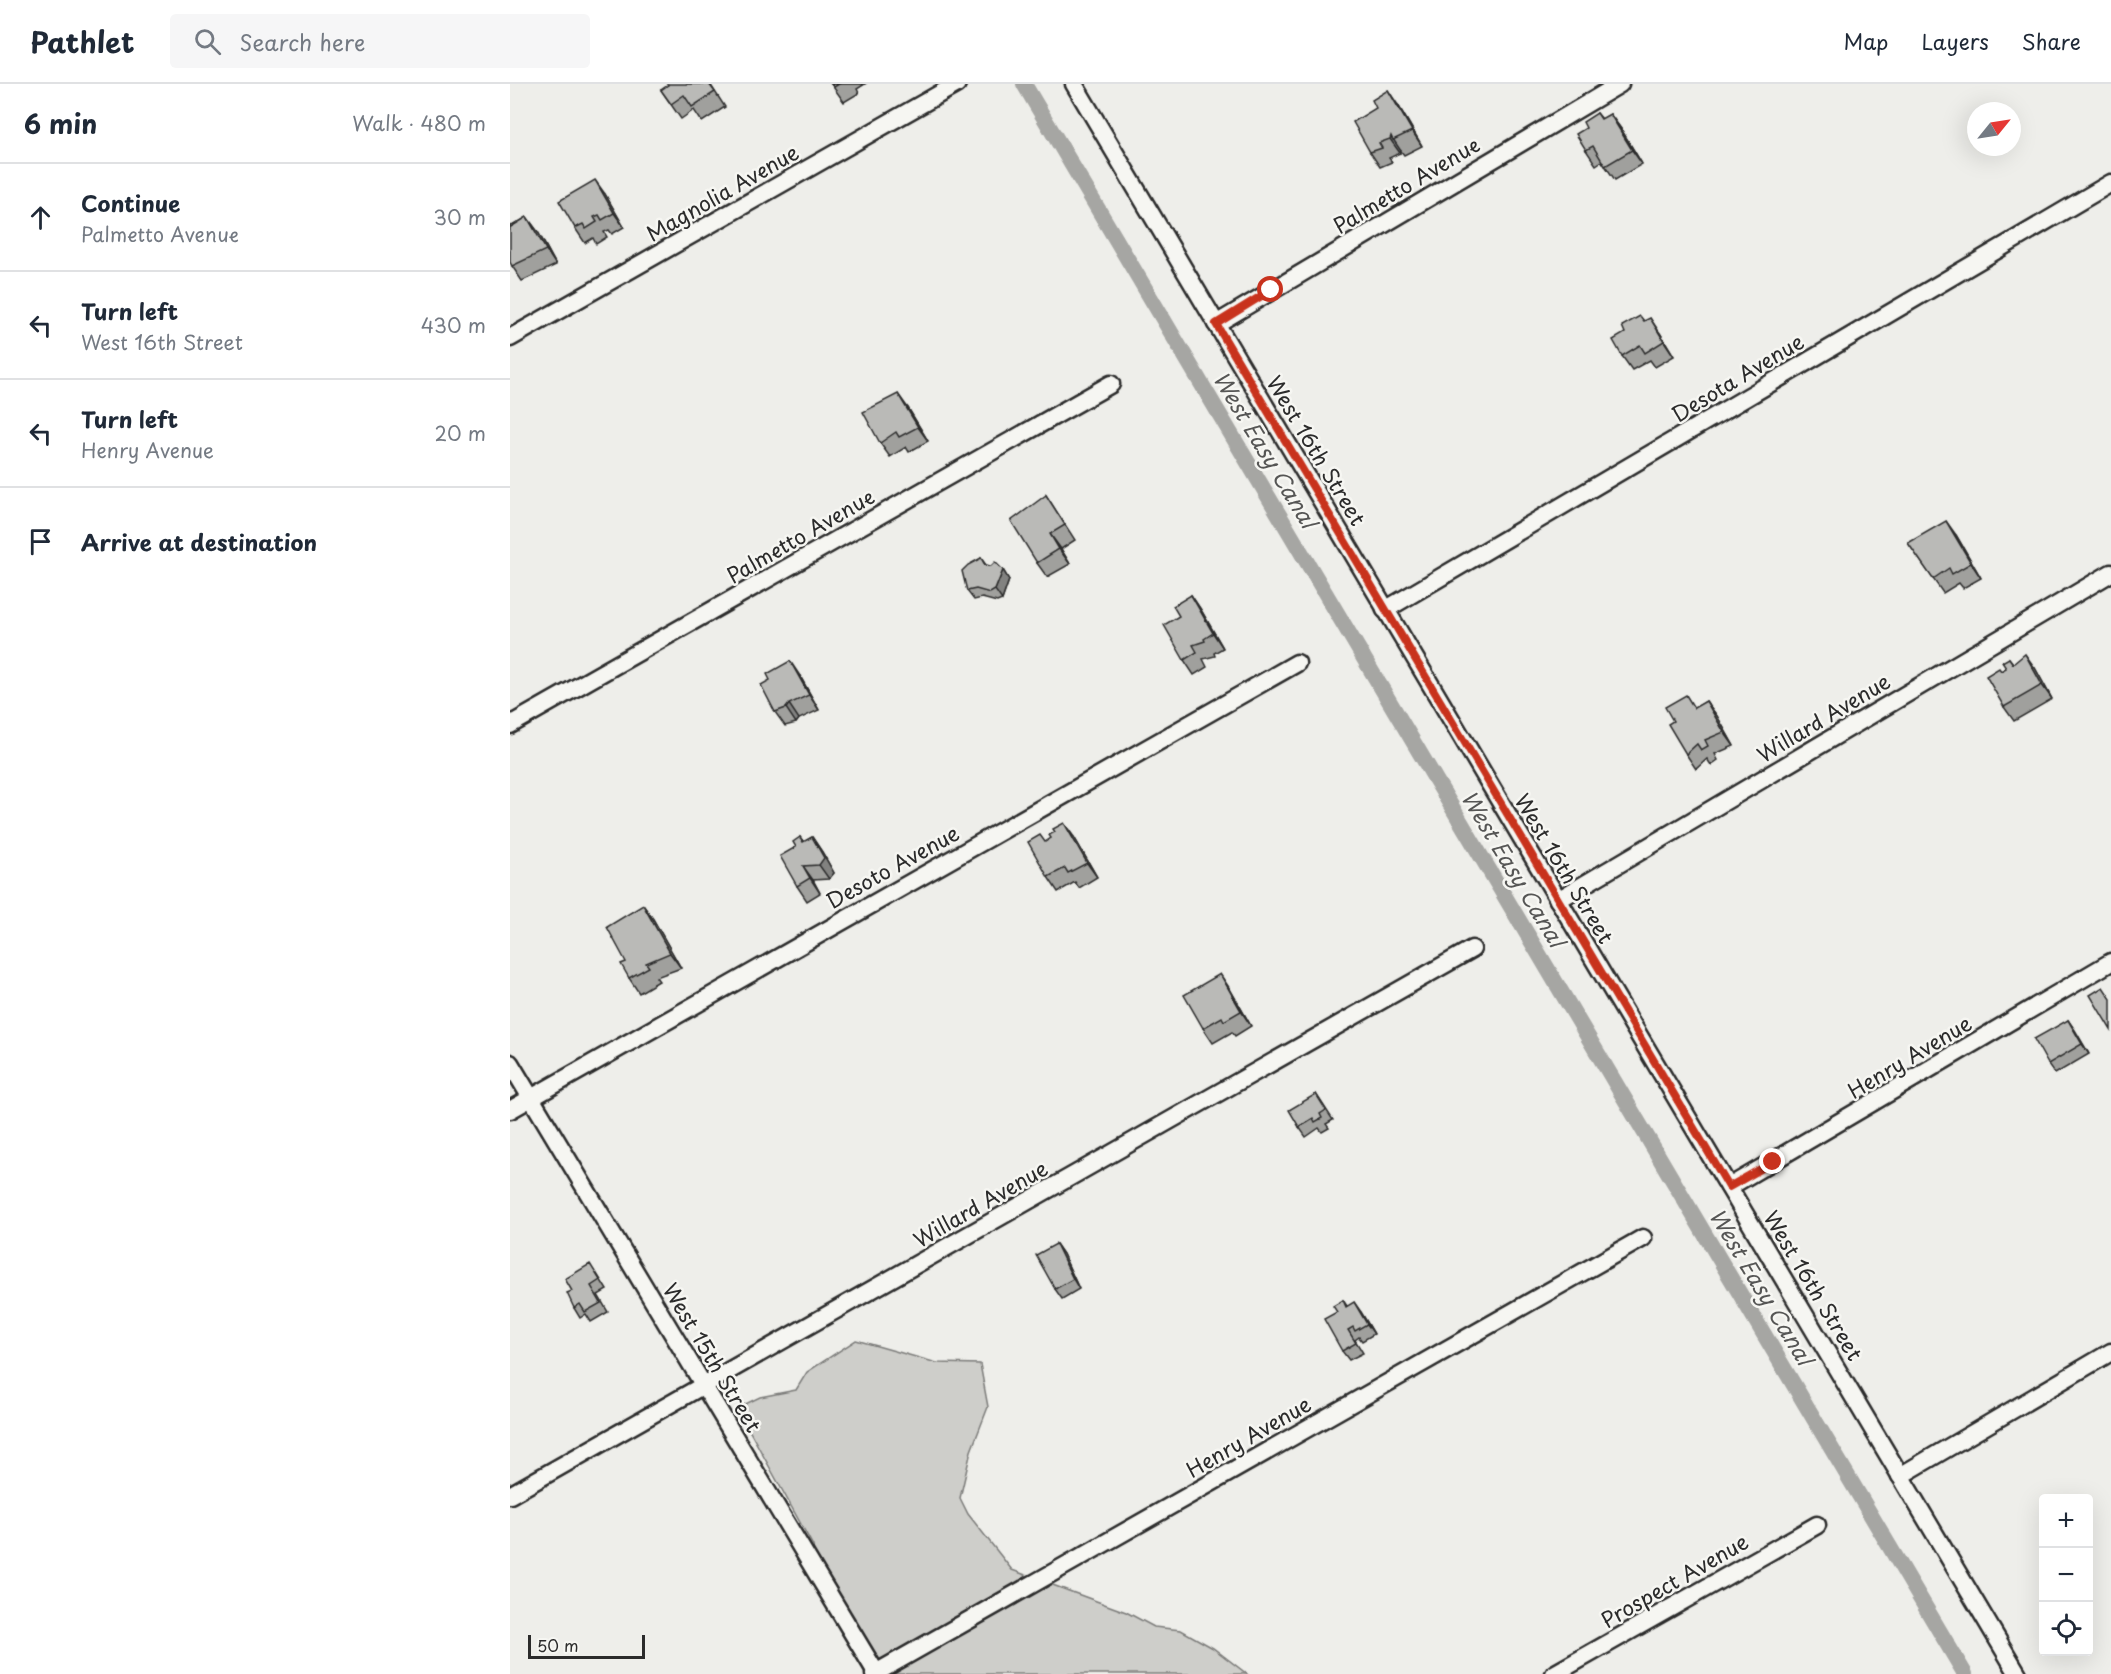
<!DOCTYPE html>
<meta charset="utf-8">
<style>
body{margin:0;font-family:"Playpen Sans",sans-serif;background:#f6f6f7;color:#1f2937}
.controls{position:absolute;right:18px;bottom:18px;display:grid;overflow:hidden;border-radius:6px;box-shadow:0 6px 24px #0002}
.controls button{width:54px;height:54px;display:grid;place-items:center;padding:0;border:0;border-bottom:2px solid #e0e1e3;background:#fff;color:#1f2937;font:30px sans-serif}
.compass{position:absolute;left:1457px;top:18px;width:54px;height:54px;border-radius:50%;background:#fff;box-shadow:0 6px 24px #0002;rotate:60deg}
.scale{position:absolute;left:18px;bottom:15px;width:117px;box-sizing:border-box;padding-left:6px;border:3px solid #2b2b2b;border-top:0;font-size:16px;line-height:21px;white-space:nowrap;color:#2b2b2b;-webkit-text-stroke:4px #f6f6f2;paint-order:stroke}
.stop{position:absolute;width:18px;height:18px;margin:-14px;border:4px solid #c8321e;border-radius:50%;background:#fff}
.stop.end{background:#c8321e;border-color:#fff;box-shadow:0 2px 6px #0008}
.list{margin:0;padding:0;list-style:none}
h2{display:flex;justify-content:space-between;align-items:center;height:78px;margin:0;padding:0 24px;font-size:26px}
h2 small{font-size:20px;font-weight:400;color:#747a83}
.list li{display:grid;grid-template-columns:39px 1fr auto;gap:18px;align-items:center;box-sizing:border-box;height:108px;padding:0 24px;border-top:2px solid #e0e1e3}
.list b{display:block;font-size:22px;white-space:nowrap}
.list p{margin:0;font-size:20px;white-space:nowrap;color:#747a83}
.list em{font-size:20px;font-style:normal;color:#747a83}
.icon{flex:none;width:33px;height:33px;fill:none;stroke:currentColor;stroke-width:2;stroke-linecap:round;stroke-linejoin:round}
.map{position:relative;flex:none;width:1601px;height:1590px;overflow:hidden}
header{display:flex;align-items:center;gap:36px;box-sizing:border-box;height:84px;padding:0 30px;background:#fff;border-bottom:2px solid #e0e1e3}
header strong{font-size:28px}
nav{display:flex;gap:33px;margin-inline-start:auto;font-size:21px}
.search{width:420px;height:54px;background:#f6f6f7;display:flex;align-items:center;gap:15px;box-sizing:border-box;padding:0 21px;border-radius:6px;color:#747a83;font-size:22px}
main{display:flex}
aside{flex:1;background:#fff}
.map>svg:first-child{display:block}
.green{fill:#cececa;stroke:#7c7c7a;stroke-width:1.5}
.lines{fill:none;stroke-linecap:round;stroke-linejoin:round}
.canal{stroke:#a6a6a3;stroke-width:16}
.minor-casing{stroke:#2b2b2b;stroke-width:21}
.minor{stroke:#f6f6f2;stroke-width:16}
.wall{fill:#a0a09d;stroke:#2b2b2b;stroke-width:1.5}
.shaded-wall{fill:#828280;stroke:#2b2b2b;stroke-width:1.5}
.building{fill:#babab7;stroke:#2b2b2b;stroke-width:1.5}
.route{stroke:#c8321e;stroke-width:8}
.labels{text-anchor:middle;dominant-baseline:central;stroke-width:5;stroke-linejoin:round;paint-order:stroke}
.street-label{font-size:21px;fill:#2b2b2b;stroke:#f6f6f2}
.water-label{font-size:22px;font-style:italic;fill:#565655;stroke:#f6f6f2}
</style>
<header>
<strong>Pathlet</strong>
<div class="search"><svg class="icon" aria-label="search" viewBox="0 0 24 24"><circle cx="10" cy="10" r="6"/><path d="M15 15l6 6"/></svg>Search here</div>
<nav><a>Map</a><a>Layers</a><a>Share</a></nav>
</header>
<main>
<aside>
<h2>6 min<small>Walk · 480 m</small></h2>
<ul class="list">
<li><svg class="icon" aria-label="ahead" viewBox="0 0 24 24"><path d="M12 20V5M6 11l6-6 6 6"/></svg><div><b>Continue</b><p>Palmetto Avenue</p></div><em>30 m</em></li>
<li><svg class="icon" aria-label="left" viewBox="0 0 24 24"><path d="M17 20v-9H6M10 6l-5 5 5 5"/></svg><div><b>Turn left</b><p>West 16th Street</p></div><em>430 m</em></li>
<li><svg class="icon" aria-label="left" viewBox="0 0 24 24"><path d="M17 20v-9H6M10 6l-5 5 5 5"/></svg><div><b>Turn left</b><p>Henry Avenue</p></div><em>20 m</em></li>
<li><svg class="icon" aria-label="arrive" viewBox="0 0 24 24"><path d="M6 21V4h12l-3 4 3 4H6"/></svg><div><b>Arrive at destination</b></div></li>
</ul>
</aside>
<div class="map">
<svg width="1601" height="1590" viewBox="0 0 1601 1590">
<rect width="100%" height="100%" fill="#eeeeea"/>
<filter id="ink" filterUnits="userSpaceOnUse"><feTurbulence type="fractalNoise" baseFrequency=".0167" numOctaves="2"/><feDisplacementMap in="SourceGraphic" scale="12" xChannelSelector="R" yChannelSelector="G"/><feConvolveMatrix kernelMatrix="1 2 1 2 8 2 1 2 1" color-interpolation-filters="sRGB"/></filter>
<g filter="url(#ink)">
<path class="green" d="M346 1256 427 1279 470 1280 478 1323 461 1367 450 1414 458 1430 502 1486 616 1528 644 1543 671 1546 703 1564 737 1590H371L304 1473 303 1462 227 1324 250 1313 286 1306 297 1288Z"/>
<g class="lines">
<path class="canal" d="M514 0 1455 1590"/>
<g class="minor-casing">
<g id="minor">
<path d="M564 0 1508 1590"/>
<path d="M706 240 1110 0"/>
<path d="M0 254 447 0"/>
<path d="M875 526 1601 99"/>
<path d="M0 641 601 300"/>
<path d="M1048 816 1601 489"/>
<path d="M0 979 367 1590"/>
<path d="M0 1026 787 579"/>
<path d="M1219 1103 1601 878"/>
<path d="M1390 1392 1601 1268"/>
<path d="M0 1411 962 865"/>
<path d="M364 1590 1133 1154"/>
<path d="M1044 1590 1307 1441"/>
</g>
</g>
<use href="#minor" class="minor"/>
</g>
<g class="wall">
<path d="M200 0 215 23 192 38 184 26 171 35 151 6Z"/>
<path d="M321 0H355L347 5 349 9 334 18Z"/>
<path d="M888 21 912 62 894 71 891 67 890 69 879 74 882 78 870 83 860 68Z"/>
<path d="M1087 29 1092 35 1100 30 1111 45 1132 80 1105 96 1092 77 1086 81 1076 66V44Z"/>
<path d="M95 110 114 143 102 150 99 146 94 148 97 153 86 160 83 154 75 159 65 144Z"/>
<path d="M17 133 28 148 46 181 12 197 2 182V142Z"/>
<path d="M1134 237 1150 249 1164 272 1145 283 1140 276 1122 286 1112 272Z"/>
<path d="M398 324 418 357 399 368 396 363 380 373 370 359Z"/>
<path d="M536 411 565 456 551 465 560 480 537 493 527 479Z"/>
<path d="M1446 451 1471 494 1453 504 1449 499 1433 509 1398 459Z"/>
<path d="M471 474 476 481 493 486 499 496 492 516 487 518 472 514 464 516 457 507Z"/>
<path d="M681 511 691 526 713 564 704 569 705 572 693 575 697 583 684 591 674 576 669 532Z"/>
<path d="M1499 574 1503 579 1525 584 1542 615 1504 637 1494 623 1491 587 1496 584Z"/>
<path d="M290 592 309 626 289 635 286 639 275 642 265 628Z"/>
<path d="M1196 617 1207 632 1224 662 1205 670 1208 676 1201 681 1197 675 1186 685 1176 670 1185 624Z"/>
<path d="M290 753 294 758 302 753 312 768 324 789 319 795 303 796 310 809 297 817 287 802 286 763Z"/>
<path d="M564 753 587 793 569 804 565 798 548 808 538 793 535 758Z"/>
<path d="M133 821 143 835 171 884 146 893 149 897 129 909 119 894 116 878Z"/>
<path d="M720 905 741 942 725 952 722 948 703 959 693 944Z"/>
<path d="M1558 936 1579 970 1545 990 1538 980Z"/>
<path d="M806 1010 823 1036 816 1040 819 1044 812 1048 809 1044 796 1053 789 1043Z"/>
<path d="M546 1160 553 1170 569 1205 552 1215 545 1205Z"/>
<path d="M87 1190 97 1206 88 1211 98 1228 81 1238 76 1230 70 1234 64 1224Z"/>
<path d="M833 1216 837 1222 851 1228 864 1250 852 1257 849 1253 845 1256 853 1269 839 1276 832 1267 827 1228Z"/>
</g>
<g class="shaded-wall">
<path d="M878 6 888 21 912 62 902 47Z"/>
<path d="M1100 30 1111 45 1132 80 1122 66Z"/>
<path d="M881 52 891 67 890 69 880 55Z"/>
<path d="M85 96 95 110 114 143 104 129Z"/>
<path d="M17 133 28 148 46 181 36 166Z"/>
<path d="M1140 234 1150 249 1164 272 1154 257Z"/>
<path d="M388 310 398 324 418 357 408 343Z"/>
<path d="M1436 437 1446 451 1471 494 1461 479Z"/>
<path d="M540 450 551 465 560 480 549 465Z"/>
<path d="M493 486 499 496 492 516 485 506Z"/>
<path d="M681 511 691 526 713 564 703 549Z"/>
<path d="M1515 570 1525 584 1542 615 1532 601Z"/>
<path d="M280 577 290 592 309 626 299 611Z"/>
<path d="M1196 617 1207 632 1224 662 1214 648Z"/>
<path d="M279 620 289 635 286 639 276 624Z"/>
<path d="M554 739 564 753 587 793 577 779Z"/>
<path d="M302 753 312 768 324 789 319 795 309 781Z"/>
<path d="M293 782 303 796 310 809 300 794Z"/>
<path d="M133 821 143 835 171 884 160 869Z"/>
<path d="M710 890 720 905 741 942 731 927Z"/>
<path d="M1558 936 1565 946 1579 970 1572 960Z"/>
<path d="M546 1160 553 1170 569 1205 563 1195Z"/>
<path d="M844 1218 851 1228 864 1250 857 1240Z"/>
</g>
<g class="building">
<path d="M157 0H199L205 8 182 23 174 11 161 20 151 6 158 1Z"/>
<path d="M321 0H329L324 3Z"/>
<path d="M878 6 902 47 883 56 881 52 880 55 869 59 872 64 860 68 843 38 866 24 862 16Z"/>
<path d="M1087 29 1091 35 1100 30 1122 66 1095 82 1083 62 1076 66 1066 50 1076 44 1073 38Z"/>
<path d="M85 96 104 129 92 136 89 131 84 133 87 138 76 145 73 140 65 144 49 117Z"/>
<path d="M17 133 36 166 2 182 0 178V141L1 143Z"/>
<path d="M1130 232 1134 237 1140 234 1154 257 1135 269 1130 261 1112 272 1103 256 1115 249 1112 242Z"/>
<path d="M388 310 408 343 389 353 386 348 370 359 353 328Z"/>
<path d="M536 411 555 441 540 450 549 465 527 479 501 437Z"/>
<path d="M1436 437 1461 479 1442 490 1439 484 1423 495 1398 459Z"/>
<path d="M471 474 475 481 481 482 485 478 493 486 485 506 480 509 466 505 457 507 452 487 458 481Z"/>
<path d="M681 511 703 549 694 555 695 557 683 561 687 568 674 576 654 541 669 532 663 522Z"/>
<path d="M1515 570 1532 601 1494 623 1476 592 1489 584 1491 587 1496 584 1492 578 1499 574 1503 580Z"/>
<path d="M280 577 299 611 279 620 276 624 265 628 251 601 260 596 257 590Z"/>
<path d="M1176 611 1184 624 1196 617 1214 648 1195 656 1198 662 1191 666 1187 660 1176 670 1158 640 1163 637 1155 623Z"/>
<path d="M554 739 577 779 558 789 555 784 538 793 518 758 530 751 535 758 541 754 539 751 545 748 543 745Z"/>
<path d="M290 753 293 758 302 753 314 774 309 781 293 782 300 794 287 802 270 772 286 763 283 758Z"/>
<path d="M133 821 160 869 136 879 139 883 119 894 111 880 116 878 97 843Z"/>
<path d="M710 890 731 927 714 937 712 933 693 944 674 911Z"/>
<path d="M1593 903 1601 915V946L1580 911Z"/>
<path d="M1558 936 1572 960 1538 980 1524 955Z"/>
<path d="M806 1010 816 1026 810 1030 812 1034 805 1038 803 1034 789 1043 779 1026Z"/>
<path d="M546 1160 563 1195 545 1205 526 1171Z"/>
<path d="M80 1180 90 1196 81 1202 91 1219 75 1228 70 1220 64 1224 57 1209 62 1207 55 1195Z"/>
<path d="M833 1216 836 1223 844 1218 857 1240 845 1247 843 1243 838 1246 846 1259 832 1267 814 1235 827 1228 823 1222Z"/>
</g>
</g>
<g class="lines" filter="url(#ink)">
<path class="route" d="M761 206 706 240 1219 1103 1263 1078"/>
</g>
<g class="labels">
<g class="street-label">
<text transform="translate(896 100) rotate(-31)">Palmetto Avenue</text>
<text transform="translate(212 108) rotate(-30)">Magnolia Avenue</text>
<text transform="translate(1227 293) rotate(-31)">Desota Avenue</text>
<text transform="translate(807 366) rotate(59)">West 16th Street</text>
<text transform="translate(290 451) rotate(-30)">Palmetto Avenue</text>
<text transform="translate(1313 633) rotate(-31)">Willard Avenue</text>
<text transform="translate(382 782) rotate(-29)">Desoto Avenue</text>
<text transform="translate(1055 784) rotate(59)">West 16th Street</text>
<text transform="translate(1399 972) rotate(-31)">Henry Avenue</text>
<text transform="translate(470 1119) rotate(-30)">Willard Avenue</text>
<text transform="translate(1304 1201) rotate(59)">West 16th Street</text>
<text transform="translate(203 1273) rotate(59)">West 15th Street</text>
<text transform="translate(738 1352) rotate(-30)">Henry Avenue</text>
<text transform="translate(1164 1496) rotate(-30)">Prospect Avenue</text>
</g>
<g class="water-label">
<text transform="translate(756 365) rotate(59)">West Easy Canal</text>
<text transform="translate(1004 784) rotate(59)">West Easy Canal</text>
<text transform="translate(1252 1202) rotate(59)">West Easy Canal</text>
</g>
</g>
</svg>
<div class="controls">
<button>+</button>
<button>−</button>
<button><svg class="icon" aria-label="locate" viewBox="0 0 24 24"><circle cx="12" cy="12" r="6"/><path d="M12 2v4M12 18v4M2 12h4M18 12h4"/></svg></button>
</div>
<svg class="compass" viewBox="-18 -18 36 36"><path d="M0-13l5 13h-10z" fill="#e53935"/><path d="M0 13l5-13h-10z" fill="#747a83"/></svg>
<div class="scale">50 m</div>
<div class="stop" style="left:761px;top:206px"></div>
<div class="stop end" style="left:1263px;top:1078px"></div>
</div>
</main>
